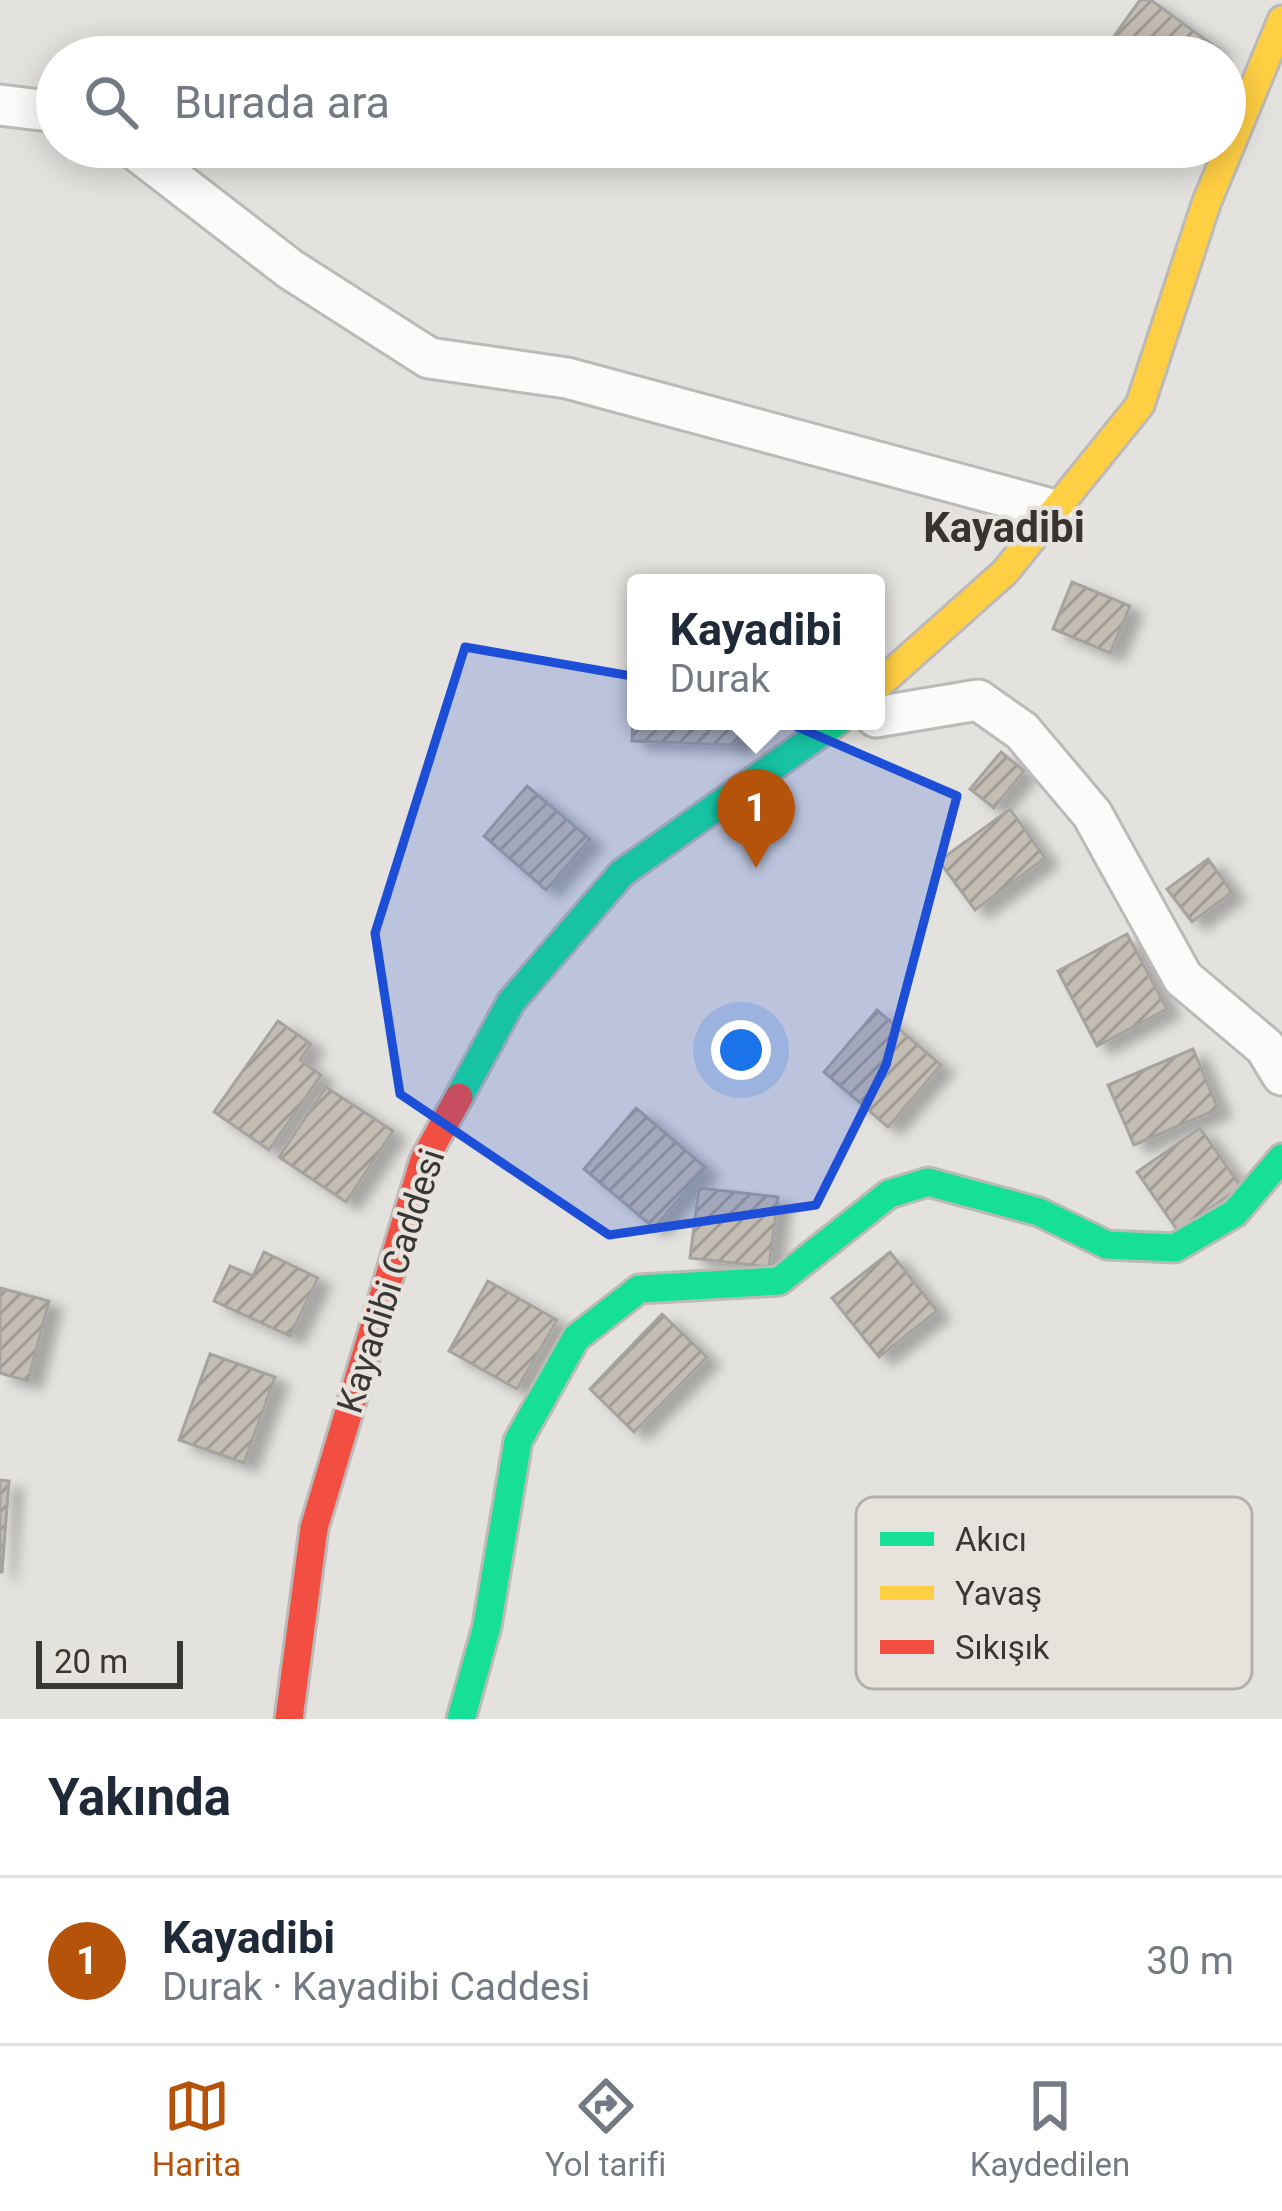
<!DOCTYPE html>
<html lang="tr">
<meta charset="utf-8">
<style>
body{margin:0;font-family:Roboto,sans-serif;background:#f2f2f3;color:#1f2937}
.scale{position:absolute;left:36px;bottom:30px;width:147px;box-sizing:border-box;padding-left:12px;border:6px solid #393734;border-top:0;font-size:33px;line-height:42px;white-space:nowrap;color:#393734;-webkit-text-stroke:9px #e7e3dc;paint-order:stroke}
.you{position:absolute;left:741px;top:1050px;width:42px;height:42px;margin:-30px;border:9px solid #fff;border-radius:50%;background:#1a73e8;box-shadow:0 0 0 18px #1a73e833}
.badge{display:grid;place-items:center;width:78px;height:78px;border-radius:50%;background:#b45309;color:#fff;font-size:39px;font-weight:700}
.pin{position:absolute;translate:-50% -99px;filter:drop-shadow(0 3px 6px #0008)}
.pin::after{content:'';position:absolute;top:63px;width:42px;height:36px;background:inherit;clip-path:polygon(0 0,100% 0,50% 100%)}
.popup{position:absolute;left:627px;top:574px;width:258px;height:156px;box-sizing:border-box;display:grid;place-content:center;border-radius:12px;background:#fff;filter:drop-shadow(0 3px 9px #0005);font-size:39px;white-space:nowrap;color:#747a83}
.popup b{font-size:45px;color:#1f2937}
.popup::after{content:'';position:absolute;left:50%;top:100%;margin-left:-24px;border:24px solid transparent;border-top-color:#fff}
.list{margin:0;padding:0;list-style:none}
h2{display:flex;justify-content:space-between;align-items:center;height:156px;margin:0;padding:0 48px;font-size:51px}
h2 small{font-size:39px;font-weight:400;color:#747a83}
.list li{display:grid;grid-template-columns:78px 1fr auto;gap:36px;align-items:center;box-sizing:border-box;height:168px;padding:0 48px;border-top:3px solid #e0e1e3}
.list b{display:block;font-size:45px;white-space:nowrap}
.list p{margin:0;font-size:39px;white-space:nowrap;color:#747a83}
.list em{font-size:39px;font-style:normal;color:#747a83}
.icon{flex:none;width:66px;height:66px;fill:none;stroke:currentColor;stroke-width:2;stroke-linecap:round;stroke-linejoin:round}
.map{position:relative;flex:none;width:1282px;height:1719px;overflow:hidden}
.search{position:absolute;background:#fff;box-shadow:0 6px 30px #0003;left:36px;right:36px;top:36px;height:132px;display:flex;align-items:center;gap:30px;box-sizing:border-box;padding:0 42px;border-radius:66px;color:#747a83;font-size:45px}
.sheet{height:324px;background:#fff}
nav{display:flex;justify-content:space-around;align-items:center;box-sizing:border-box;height:168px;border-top:3px solid #e0e1e3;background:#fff;font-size:33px;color:#747a83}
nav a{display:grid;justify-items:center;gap:6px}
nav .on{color:#b45309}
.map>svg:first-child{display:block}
.building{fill:url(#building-hatch);stroke:#a5a3a0;stroke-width:3;filter:url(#shadow)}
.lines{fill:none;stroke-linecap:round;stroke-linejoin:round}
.street-casing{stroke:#bcbab8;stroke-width:45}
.fast-casing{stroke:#bcbab8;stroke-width:33}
.slow-casing{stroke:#bcbab8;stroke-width:33}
.jam-casing{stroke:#bcbab8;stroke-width:33}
.street{stroke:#fbfbfa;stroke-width:39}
.fast{stroke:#16e098;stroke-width:27}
.slow{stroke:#ffcf43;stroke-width:27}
.jam{stroke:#f24e42;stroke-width:27}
.marked{fill:#1d4ed8;fill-opacity:0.2;stroke:#1d4ed8;stroke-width:9;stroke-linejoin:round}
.labels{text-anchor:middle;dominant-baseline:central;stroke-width:9;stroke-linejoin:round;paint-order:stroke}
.street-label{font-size:36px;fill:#393734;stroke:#e7e3dc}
.quarter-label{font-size:42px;font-weight:bold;fill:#37332e;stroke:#e7e3dc}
.key{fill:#e7e3dc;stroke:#b3afaa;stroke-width:3}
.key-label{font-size:33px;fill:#393734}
</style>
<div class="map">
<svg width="1282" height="1719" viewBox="0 0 1282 1719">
<defs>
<pattern id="building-hatch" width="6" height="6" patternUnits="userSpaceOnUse" patternTransform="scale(3)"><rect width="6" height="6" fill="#c3bdb4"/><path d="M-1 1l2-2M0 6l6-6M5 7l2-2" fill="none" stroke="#9f9a93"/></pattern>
<filter id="shadow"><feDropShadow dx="13" dy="8" stdDeviation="6" flood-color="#0004"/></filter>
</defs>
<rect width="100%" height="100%" fill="#e4e2df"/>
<g class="building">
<path d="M1140 0H1151L1217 48 1210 57H1099Z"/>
<path d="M1072 582 1130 606 1110 653 1053 629Z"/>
<path d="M635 667 636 721H739L738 745 632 741Z"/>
<path d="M1001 752 1024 771 994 808 970 789Z"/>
<path d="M527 786 590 839 546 890 484 836Z"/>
<path d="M1010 809 1045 858 975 910 939 861Z"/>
<path d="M1208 859 1232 892 1192 922 1167 889Z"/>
<path d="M1127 934 1167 1009 1097 1046 1058 971Z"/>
<path d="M877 1010 941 1065 888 1127 824 1072Z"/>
<path d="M278 1021 311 1044 300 1060 321 1075 269 1150 214 1112Z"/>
<path d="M1193 1049 1218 1109 1134 1145 1108 1085Z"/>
<path d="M326 1087 393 1131 346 1202 279 1157Z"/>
<path d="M636 1108 706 1168 654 1228 584 1169Z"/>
<path d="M1200 1128 1241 1187 1178 1231 1137 1172Z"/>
<path d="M699 1188 778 1197 769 1267 690 1258Z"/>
<path d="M264 1252 318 1278 290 1336 214 1301 230 1266 253 1276Z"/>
<path d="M890 1252 937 1311 879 1357 832 1298Z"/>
<path d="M488 1281 557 1320 517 1389 449 1351Z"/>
<path d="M0 1288 49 1301 28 1381 0 1373Z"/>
<path d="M662 1314 707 1357 634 1432 590 1389Z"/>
<path d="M210 1354 275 1377 244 1463 179 1440Z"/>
<path d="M0 1480 9 1481 2 1572H0Z"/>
</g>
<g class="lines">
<g class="street-casing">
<g id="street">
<path d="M0 105 57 112"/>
<path d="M132 147 290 269 429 358 567 378 1055 510"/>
<path d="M876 717 978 700 1022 731 1092 814 1183 978 1265 1047 1282 1075"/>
</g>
</g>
<g class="fast-casing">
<g id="fast">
<path d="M459 1097 511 1002 622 873 838 721"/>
<path d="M461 1719 487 1626 518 1441 576 1338 639 1289 779 1281 889 1194 928 1182 1039 1212 1107 1245 1175 1248 1235 1213 1282 1158"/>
</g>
</g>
<g class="slow-casing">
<path id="slow" d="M876 687 1005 572 1140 405 1206 204 1282 20"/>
</g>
<g class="jam-casing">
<path id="jam" d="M289 1719 314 1528 424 1160 459 1097"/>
</g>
<use href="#street" class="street"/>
<use href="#fast" class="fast"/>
<use href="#slow" class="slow"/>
<use href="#jam" class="jam"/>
</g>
<path class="marked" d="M465 647 712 690 957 796 886 1065 816 1205 609 1235 400 1094 375 933Z"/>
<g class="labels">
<g class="street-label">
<text transform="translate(391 1281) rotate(-72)">Kayadibi Caddesi</text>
</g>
<g class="quarter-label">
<text x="1004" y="527">Kayadibi</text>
</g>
</g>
<rect x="856" y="1497" width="396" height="192" rx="18" class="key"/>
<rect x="880" y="1532" width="54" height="14" fill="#16e098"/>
<rect x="880" y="1586" width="54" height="14" fill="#ffcf43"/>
<rect x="880" y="1640" width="54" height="14" fill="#f24e42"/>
<g class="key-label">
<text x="955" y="1551">Akıcı</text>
<text x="955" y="1605">Yavaş</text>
<text x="955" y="1659">Sıkışık</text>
</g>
</svg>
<div class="scale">20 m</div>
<div class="you"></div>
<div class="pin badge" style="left:756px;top:868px">1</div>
<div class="popup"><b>Kayadibi</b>Durak</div>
<div class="search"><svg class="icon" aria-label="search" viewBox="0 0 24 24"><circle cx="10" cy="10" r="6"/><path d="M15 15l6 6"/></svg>Burada ara</div>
</div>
<section class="sheet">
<h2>Yakında<small></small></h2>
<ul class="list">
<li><span class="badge">1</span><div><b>Kayadibi</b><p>Durak · Kayadibi Caddesi</p></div><em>30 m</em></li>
</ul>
</section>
<nav>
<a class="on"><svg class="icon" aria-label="map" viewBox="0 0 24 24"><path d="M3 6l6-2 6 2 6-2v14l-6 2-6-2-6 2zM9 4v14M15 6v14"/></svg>Harita</a>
<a><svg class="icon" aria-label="directions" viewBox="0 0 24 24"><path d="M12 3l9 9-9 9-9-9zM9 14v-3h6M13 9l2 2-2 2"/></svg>Yol tarifi</a>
<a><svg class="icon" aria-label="saved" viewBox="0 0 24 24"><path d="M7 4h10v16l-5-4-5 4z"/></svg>Kaydedilen</a>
</nav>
